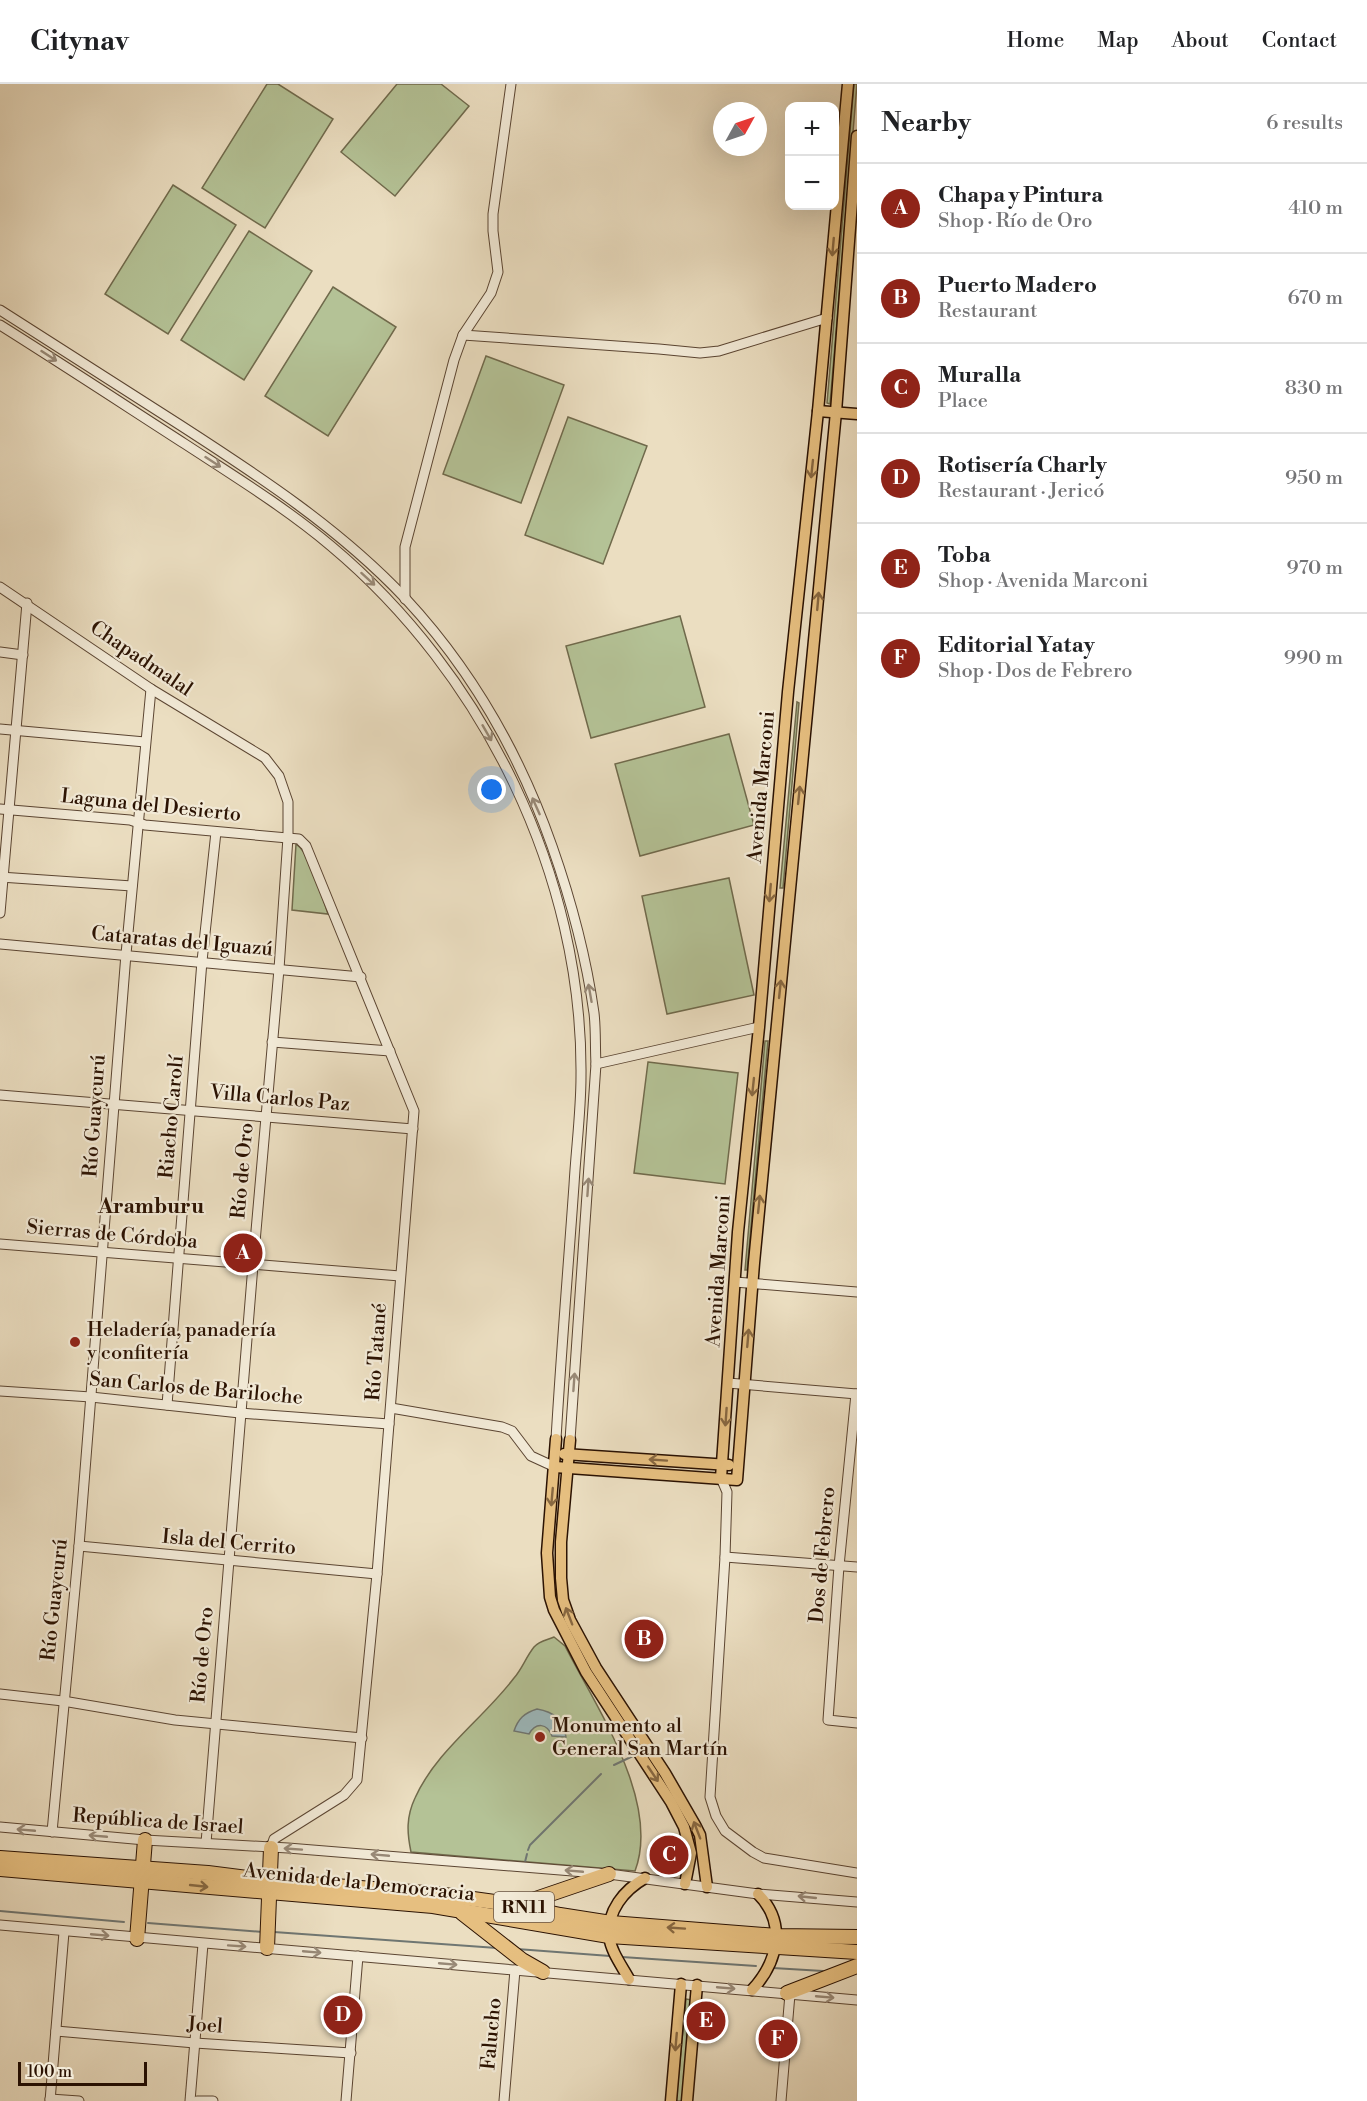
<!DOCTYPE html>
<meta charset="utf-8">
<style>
body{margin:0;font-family:"Libre Bodoni",serif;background:#f2f2f2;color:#202124}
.controls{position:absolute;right:18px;top:18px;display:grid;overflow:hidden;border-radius:12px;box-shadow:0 6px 24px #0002}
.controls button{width:54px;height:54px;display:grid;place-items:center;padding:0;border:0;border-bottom:2px solid #e0e0e0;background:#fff;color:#202124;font:30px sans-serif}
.compass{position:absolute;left:713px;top:18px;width:54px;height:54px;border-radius:50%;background:#fff;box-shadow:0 6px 24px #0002;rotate:50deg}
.scale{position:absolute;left:18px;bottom:15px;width:129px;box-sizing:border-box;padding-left:6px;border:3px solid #2b1202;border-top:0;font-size:16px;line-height:21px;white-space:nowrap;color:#2b1202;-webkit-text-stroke:4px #f2ead7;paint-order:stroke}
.you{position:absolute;left:492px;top:706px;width:21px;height:21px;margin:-15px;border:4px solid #fff;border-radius:50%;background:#1a73e8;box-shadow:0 0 0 9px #1a73e833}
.badge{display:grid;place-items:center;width:39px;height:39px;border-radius:50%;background:#8f2418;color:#fff;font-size:20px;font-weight:700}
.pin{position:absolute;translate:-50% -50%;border:3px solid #fff;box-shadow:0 2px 6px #0006}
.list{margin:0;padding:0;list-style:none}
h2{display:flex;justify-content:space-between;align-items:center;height:78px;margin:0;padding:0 24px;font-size:26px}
h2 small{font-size:20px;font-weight:400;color:#757577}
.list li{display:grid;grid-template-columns:39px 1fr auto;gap:18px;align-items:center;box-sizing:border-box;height:90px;padding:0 24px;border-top:2px solid #e0e0e0}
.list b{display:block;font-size:22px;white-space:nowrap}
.list p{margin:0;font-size:20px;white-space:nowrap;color:#757577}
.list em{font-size:20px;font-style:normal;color:#757577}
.map{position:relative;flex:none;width:857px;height:2017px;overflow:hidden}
header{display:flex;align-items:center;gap:36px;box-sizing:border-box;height:84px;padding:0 30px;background:#fff;border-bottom:2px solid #e0e0e0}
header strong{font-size:28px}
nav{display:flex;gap:33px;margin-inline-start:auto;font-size:21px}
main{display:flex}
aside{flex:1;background:#fff}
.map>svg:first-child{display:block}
.green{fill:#b4c296;stroke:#706a4c;stroke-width:1.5}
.water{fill:#9cb9bd;stroke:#6f7672;stroke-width:1.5}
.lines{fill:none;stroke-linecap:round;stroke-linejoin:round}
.stream{stroke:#6f7672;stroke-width:2}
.minor-casing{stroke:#5b4532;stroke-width:11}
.major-casing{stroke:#2b1202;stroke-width:13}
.highway-casing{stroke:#2b1202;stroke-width:16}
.minor{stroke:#f2ead7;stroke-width:9}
.major{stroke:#e6bf80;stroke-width:10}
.highway{stroke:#e6bf80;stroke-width:14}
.oneway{stroke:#886841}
.oneway2{stroke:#988977}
.poi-dot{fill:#8f2418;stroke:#f2ead7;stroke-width:2}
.labels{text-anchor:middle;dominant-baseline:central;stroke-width:4.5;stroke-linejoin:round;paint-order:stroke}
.shield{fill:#f2ead7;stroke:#675342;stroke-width:1.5}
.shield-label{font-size:18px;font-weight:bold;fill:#2b1202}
.street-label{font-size:20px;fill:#2b1202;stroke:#f2ead7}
.poi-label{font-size:20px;fill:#2b1202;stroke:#f2ead7;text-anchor:start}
.neighbourhood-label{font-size:21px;font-weight:bold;fill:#2b1202;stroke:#f2ead7}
</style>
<header>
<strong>Citynav</strong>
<nav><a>Home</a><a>Map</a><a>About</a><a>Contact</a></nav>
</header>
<main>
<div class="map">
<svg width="857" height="2017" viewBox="0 0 857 2017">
<rect width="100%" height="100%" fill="#ebdec1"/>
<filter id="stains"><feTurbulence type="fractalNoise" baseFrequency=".00333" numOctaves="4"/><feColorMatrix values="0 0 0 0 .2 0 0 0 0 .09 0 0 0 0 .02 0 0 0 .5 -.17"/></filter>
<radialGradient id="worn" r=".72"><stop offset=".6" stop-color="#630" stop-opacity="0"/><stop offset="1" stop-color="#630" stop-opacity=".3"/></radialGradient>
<g class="green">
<path d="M267 0H278L333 35 265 144 202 104Z"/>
<path d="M397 0H441L469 22 395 112 341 68Z"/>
<path d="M854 0H857L830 320 827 319Z"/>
<path d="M173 101 236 141 168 250 105 210Z"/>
<path d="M249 147 312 187 244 296 181 256Z"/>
<path d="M333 203 396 243 328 352 265 312Z"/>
<path d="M486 272 564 301 521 419 443 390Z"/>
<path d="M568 333 647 362 603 480 525 451Z"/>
<path d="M680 532 705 623 591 654 566 562Z"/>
<path d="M797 618 799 619 783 804H780Z"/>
<path d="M729 650 754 741 640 772 615 680Z"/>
<path d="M296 760C311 770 322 813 328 830L292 826Z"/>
<path d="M729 794 754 911 667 930 642 812Z"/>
<path d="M765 957H768L747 1186H745Z"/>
<path d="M648 978 738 989 725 1100 634 1089Z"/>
<path d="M554 1553 565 1562C596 1623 661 1718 635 1787L411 1768C407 1749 406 1733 415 1714 436 1667 483 1635 514 1594 522 1585 526 1573 534 1563 539 1557 547 1556 554 1553Z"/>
<path d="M686 1915 692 1916 682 2017H676Z"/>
</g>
<path class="water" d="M537 1625C554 1628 563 1635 566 1653L552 1652C547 1639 536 1638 529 1650L514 1647C518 1635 524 1629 537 1625Z"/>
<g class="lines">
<g class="stream">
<path d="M614 1681 633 1672"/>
<path d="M528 1766 530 1761 601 1690"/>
<path d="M525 1778 527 1770"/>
<path d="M0 1827 124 1838"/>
<path d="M148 1839 263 1848"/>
<path d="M274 1848 497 1864"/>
<path d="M517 1865 610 1872"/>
<path d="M622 1873 756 1882"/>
<path d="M773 1884 823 1887"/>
</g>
<g class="minor-casing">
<g id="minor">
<path d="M0 226C60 264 120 302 180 341 259 392 340 445 405 514 471 585 520 671 552 762 571 816 586 872 594 929 596 946 595 963 596 980L570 1356"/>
<path d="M0 241C62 280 123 320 185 360 234 392 286 424 331 462 484 590 583 792 581 992 581 1028 576 1065 574 1101 568 1186 561 1270 556 1355"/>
<path d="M463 251 659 265 700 269 719 267 827 234"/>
<path d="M0 503 151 605 265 674 279 692 288 718V753L279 885 253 1181 206 1759"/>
<path d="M405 515V463L454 276 463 251 491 209 498 188 493 147V130L511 0"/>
<path d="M0 568 23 571"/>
<path d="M0 645 145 658"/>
<path d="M0 725 130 736 145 741 299 755 306 762 414 1027 377 1490 357 1696 344 1711 274 1755 271 1764"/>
<path d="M0 793 132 802"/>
<path d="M0 829 27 519"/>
<path d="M0 860 361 893"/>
<path d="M272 958 390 967"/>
<path d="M596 980 759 943"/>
<path d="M0 1011 413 1045"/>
<path d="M0 1160 400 1192"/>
<path d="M735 1198 857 1208"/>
<path d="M728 1299 857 1310"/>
<path d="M0 1307 91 1313 240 1329 389 1340"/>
<path d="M856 1310 839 1482 828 1636 857 1639"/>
<path d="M167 1321 202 877 216 748"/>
<path d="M391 1324 502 1343 512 1347 531 1372 555 1383"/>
<path d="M721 1394 727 1408 725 1473 710 1713 716 1732 725 1747 753 1768 764 1774 857 1789"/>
<path d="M79 1462 377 1490"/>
<path d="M725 1473 857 1483"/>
<path d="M0 1610 63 1617 175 1636 362 1654"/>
<path d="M0 1743 145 1756 288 1764 609 1790 758 1810 857 1818"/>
<path d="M52 1748 79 1462 126 870 151 605"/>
<path d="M0 1841 857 1916"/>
<path d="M56 1947 195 1959 351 1969"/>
<path d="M50 2015 79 2017"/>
<path d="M50 2017 64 1848"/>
<path d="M190 2017 203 1860"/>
<path d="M197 2017H213"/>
<path d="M346 2017 358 1872"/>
<path d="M504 2017 515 1886"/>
<path d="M781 2017 790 1910"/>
</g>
</g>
<g class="major-casing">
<g id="major">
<path d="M818 327 857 330"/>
<path d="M556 1355 547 1469 550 1513 554 1526 586 1588 671 1718 684 1743 691 1769 685 1800"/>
<path d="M570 1356 561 1458V1494L563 1516 570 1536 596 1584 665 1689 695 1741 700 1751 707 1803"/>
<path d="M564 1370 729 1381"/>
<path d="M555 1383 737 1396 754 1179 836 328 857 52"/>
<path d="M721 1394 738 1148 759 943 788 608 818 327 848 0"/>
<path d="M629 1895C622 1882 611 1868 609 1852 607 1827 624 1806 645 1794"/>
<path d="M752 1906C778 1878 787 1839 758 1810"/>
<path d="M671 2017 681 1900"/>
<path d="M687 2017 697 1901"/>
</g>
</g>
<g class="highway-casing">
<g id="highway">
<path d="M0 1774 208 1789 271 1797 437 1810 516 1821 560 1831 611 1839 777 1852 857 1853"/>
<path d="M0 1785 433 1822 609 1852 857 1868"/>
<path d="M518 1821 609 1790"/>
<path d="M462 1829 522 1876 543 1888"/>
<path d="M137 1855 145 1756"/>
<path d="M267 1864 271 1764"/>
<path d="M787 1909 857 1882"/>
</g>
</g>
<use href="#minor" class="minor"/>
<use href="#major" class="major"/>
<use href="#highway" class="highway"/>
</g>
<defs><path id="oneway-shaft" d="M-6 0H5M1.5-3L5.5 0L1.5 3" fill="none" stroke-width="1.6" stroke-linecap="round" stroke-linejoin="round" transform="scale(1.5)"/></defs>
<g class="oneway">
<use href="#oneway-shaft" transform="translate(833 163) rotate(95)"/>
<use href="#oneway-shaft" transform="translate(812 385) rotate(96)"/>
<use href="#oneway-shaft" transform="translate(818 517) rotate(-85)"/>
<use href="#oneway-shaft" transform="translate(799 711) rotate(-84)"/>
<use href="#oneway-shaft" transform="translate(770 809) rotate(95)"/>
<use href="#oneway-shaft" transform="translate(780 905) rotate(-84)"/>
<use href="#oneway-shaft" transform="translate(753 1003) rotate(96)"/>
<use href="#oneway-shaft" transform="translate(759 1120) rotate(-84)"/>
<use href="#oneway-shaft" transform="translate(748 1254) rotate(-85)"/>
<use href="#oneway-shaft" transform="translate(726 1333) rotate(94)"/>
<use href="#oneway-shaft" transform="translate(658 1376) rotate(-176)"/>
<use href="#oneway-shaft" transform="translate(552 1413) rotate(95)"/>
<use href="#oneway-shaft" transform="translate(569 1532) rotate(-111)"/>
<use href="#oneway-shaft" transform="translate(653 1690) rotate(56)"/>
<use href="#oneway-shaft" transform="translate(697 1746) rotate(-111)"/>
<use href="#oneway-shaft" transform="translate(199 1802) rotate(6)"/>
<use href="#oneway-shaft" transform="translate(676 1844) rotate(-176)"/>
<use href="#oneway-shaft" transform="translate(676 1958) rotate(95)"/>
</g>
<g class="oneway2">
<use href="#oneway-shaft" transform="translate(49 272) rotate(33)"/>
<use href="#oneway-shaft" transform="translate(213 378) rotate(33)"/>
<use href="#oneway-shaft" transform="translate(368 495) rotate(42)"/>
<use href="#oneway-shaft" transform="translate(487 649) rotate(60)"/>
<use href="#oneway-shaft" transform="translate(536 722) rotate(-114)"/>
<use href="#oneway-shaft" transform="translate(590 909) rotate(-100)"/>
<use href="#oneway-shaft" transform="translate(588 1103) rotate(-86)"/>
<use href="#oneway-shaft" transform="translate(574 1298) rotate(-86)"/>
<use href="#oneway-shaft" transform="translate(26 1746) rotate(-175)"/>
<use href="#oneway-shaft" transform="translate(98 1752) rotate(-175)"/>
<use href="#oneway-shaft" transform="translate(293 1765) rotate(-176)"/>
<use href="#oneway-shaft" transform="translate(380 1771) rotate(-175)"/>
<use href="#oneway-shaft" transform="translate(574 1787) rotate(-175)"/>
<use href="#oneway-shaft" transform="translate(807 1813) rotate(-174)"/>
<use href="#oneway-shaft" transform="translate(100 1851) rotate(5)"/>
<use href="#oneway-shaft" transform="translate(237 1862) rotate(4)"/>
<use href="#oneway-shaft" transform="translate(312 1868) rotate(5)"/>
<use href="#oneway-shaft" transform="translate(448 1880) rotate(5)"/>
<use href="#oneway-shaft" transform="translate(726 1904) rotate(5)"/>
<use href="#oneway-shaft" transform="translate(825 1913) rotate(5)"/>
</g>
<g class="poi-dot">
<circle cx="75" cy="1258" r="6"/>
<circle cx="540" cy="1653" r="6"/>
</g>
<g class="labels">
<rect class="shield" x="494" y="1808" width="60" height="30" rx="4.5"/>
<g class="shield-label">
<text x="524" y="1823">RN11</text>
</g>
<g class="street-label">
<text transform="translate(141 575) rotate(34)">Chapadmalal</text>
<text transform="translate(762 703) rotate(-85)">Avenida Marconi</text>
<text transform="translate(151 722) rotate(6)">Laguna del Desierto</text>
<text transform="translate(182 858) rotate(5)">Cataratas del Iguazú</text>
<text transform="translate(280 1015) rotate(5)">Villa Carlos Paz</text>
<text transform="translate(95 1032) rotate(-86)">Río Guaycurú</text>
<text transform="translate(172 1033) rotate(-85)">Riacho Carolí</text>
<text transform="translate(243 1087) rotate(-85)">Río de Oro</text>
<text transform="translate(112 1151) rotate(5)">Sierras de Córdoba</text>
<text transform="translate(719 1187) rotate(-86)">Avenida Marconi</text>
<text transform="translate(377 1268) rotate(-86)">Río Tatané</text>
<text transform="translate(196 1305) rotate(5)">San Carlos de Bariloche</text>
<text transform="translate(229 1459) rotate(5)">Isla del Cerrito</text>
<text transform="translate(823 1471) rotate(-85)">Dos de Febrero</text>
<text transform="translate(55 1516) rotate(-84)">Río Guaycurú</text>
<text transform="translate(203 1571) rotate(-85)">Río de Oro</text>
<text transform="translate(158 1738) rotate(4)">República de Israel</text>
<text transform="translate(359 1799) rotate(6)">Avenida de la Democracia</text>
<text transform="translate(205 1942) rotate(4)">Joel</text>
<text transform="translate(492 1950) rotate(-85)">Falucho</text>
</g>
<g class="poi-label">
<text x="87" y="1246">Heladería, panadería<tspan x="87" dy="23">y confitería</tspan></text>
<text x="552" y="1642">Monumento al<tspan x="552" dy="23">General San Martín</tspan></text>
</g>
<g class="neighbourhood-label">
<text x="151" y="1123">Aramburu</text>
</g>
</g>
<rect width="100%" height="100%" filter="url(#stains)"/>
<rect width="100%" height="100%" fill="url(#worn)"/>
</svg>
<div class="controls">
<button>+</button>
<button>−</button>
</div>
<svg class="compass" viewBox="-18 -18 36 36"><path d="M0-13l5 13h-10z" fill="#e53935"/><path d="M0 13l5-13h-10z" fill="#757577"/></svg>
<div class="scale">100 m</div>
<div class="you"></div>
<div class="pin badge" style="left:243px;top:1169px">A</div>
<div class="pin badge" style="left:644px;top:1555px">B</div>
<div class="pin badge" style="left:669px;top:1771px">C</div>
<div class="pin badge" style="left:343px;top:1931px">D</div>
<div class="pin badge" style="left:706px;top:1937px">E</div>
<div class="pin badge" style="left:778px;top:1955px">F</div>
</div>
<aside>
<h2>Nearby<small>6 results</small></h2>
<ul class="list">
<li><span class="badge">A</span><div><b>Chapa y Pintura</b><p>Shop · Río de Oro</p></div><em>410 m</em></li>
<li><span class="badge">B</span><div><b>Puerto Madero</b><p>Restaurant</p></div><em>670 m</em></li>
<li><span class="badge">C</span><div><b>Muralla</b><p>Place</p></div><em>830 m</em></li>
<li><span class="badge">D</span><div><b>Rotisería Charly</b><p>Restaurant · Jericó</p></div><em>950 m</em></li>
<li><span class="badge">E</span><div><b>Toba</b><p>Shop · Avenida Marconi</p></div><em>970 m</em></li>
<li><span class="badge">F</span><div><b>Editorial Yatay</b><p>Shop · Dos de Febrero</p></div><em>990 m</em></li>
</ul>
</aside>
</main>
